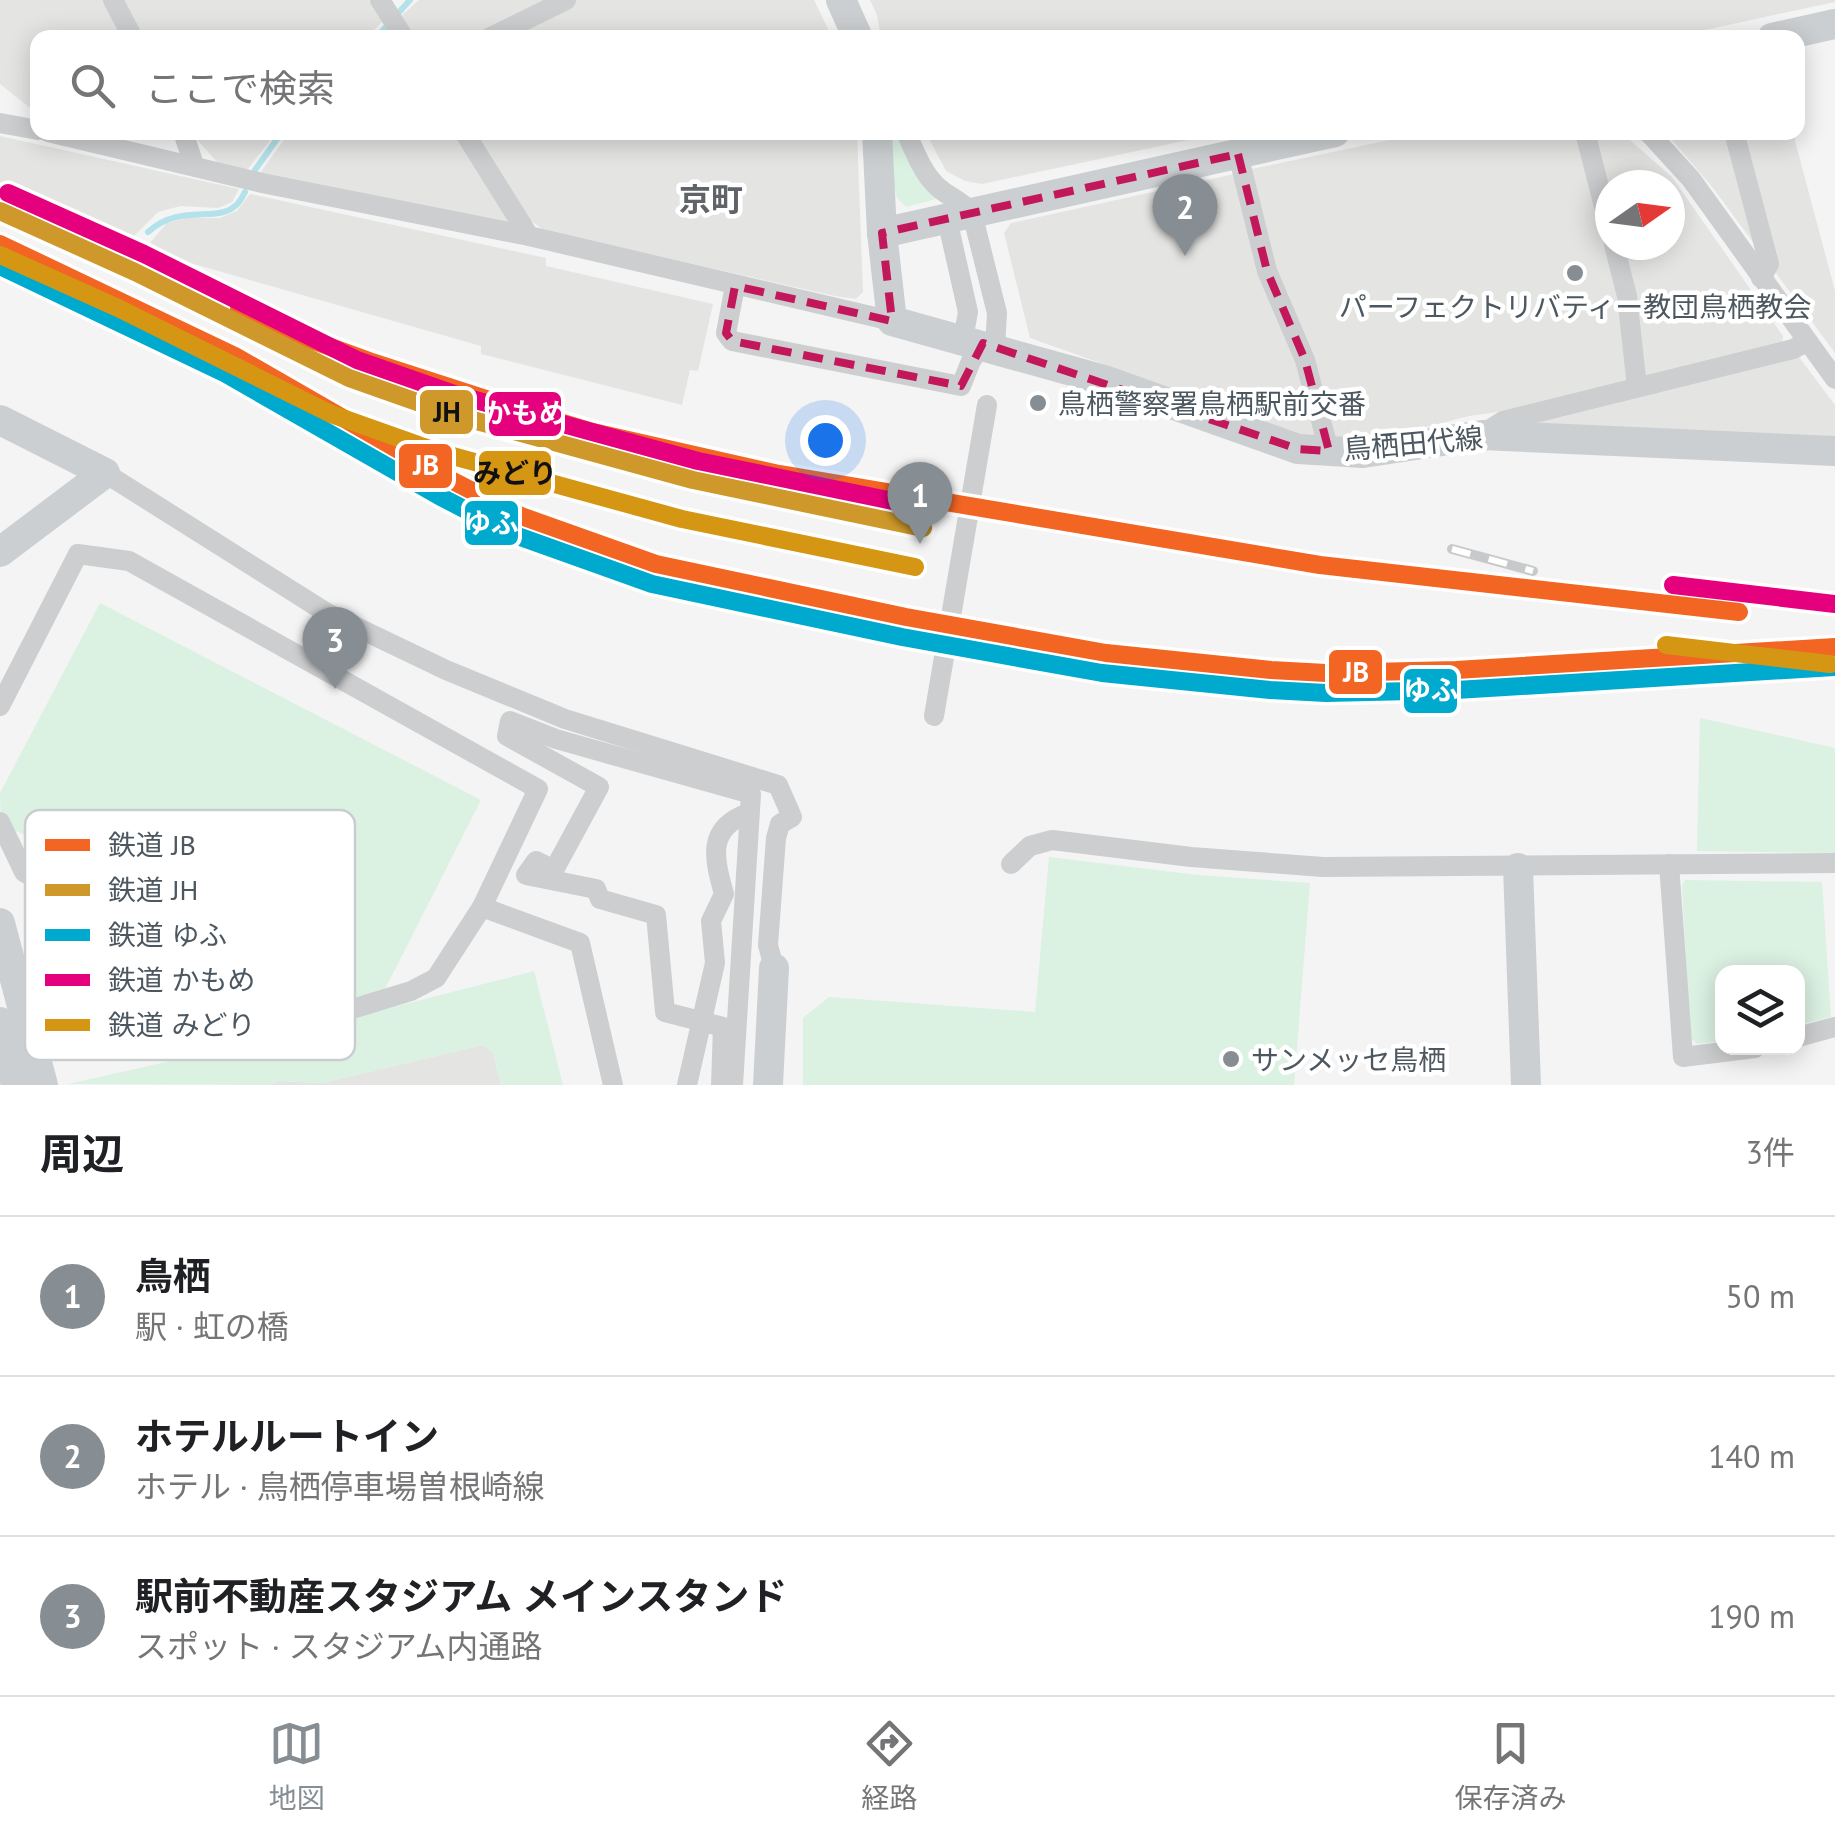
<!DOCTYPE html>
<html lang="ja">
<meta charset="utf-8">
<style>
body{margin:0;font-family:"PT Sans","Noto Sans JP",sans-serif;background:#f6f6f6;color:#202124}
.controls{position:absolute;right:30px;bottom:30px;display:grid;overflow:hidden;border-radius:20px;box-shadow:0 5px 25px #0003}
.controls button{width:90px;height:90px;display:grid;place-items:center;padding:0;border:0;border-bottom:2px solid #e0e0e0;background:#fff;color:#202124;font:50px sans-serif}
.compass{position:absolute;left:1595px;top:170px;width:90px;height:90px;border-radius:50%;background:#fff;box-shadow:0 5px 25px #0003;rotate:76deg}
.you{position:absolute;left:825px;top:440px;width:35px;height:35px;margin:-25px;border:8px solid #fff;border-radius:50%;background:#1a73e8;box-shadow:0 0 0 15px #1a73e833}
.badge{display:grid;place-items:center;width:65px;height:65px;border-radius:50%;background:#878e93;color:#fff;font-size:32px;font-weight:700}
.pin{position:absolute;translate:-50% -82px;filter:drop-shadow(0 2px 5px #0008)}
.pin::after{content:'';position:absolute;top:52px;width:35px;height:30px;background:inherit;clip-path:polygon(0 0,100% 0,50% 100%)}
.list{margin:0;padding:0;list-style:none}
h2{display:flex;justify-content:space-between;align-items:center;height:130px;margin:0;padding:0 40px;font-size:42px}
h2 small{font-size:32px;font-weight:400;color:#757577}
.list li{display:grid;grid-template-columns:65px 1fr auto;gap:30px;align-items:center;box-sizing:border-box;height:160px;padding:0 40px;border-top:2px solid #e0e0e0}
.list b{display:block;font-size:38px;white-space:nowrap}
.list p{margin:0;font-size:32px;white-space:nowrap;color:#757577}
.list em{font-size:32px;font-style:normal;color:#757577}
.icon{flex:none;width:55px;height:55px;fill:none;stroke:currentColor;stroke-width:2;stroke-linecap:round;stroke-linejoin:round}
.map{position:relative;flex:none;width:1835px;height:1085px;overflow:hidden}
.search{position:absolute;background:#fff;box-shadow:0 5px 25px #0003;left:30px;right:30px;top:30px;height:110px;display:flex;align-items:center;gap:25px;box-sizing:border-box;padding:0 35px;border-radius:20px;color:#757577;font-size:38px}
.sheet{height:610px;background:#fff}
nav{display:flex;justify-content:space-around;align-items:center;box-sizing:border-box;height:140px;border-top:2px solid #e0e0e0;background:#fff;font-size:28px;color:#757577}
nav a{display:grid;justify-items:center;gap:5px}
nav .on{color:#878e93}
.map>svg:first-child{display:block}
.commercial{fill:#e4e4e2;fill-rule:evenodd}
.green{fill:#dbf1e2}
.lines{fill:none;stroke-linecap:round;stroke-linejoin:round}
.stream{stroke:#b3e2eb;stroke-width:6}
.street{stroke:#cccecf;stroke-width:20}
.secondary{stroke:#cccfd1;stroke-width:30}
.rail-casing{stroke:#c8c9ca;stroke-width:10}
.rail{stroke:#fff;stroke-width:6;stroke-dasharray:19;stroke-linecap:butt}
.rail-1-casing{stroke:#fff;stroke-width:25}
.rail-2-casing{stroke:#fff;stroke-width:25}
.rail-3-casing{stroke:#fff;stroke-width:25}
.rail-4-casing{stroke:#fff;stroke-width:25}
.rail-5-casing{stroke:#fff;stroke-width:25}
.rail-1{stroke:#f26522;stroke-width:18}
.rail-2{stroke:#ce992a;stroke-width:18}
.rail-3{stroke:#00a9ce;stroke-width:18}
.rail-4{stroke:#e5007d;stroke-width:18}
.rail-5{stroke:#d59613;stroke-width:18}
.marked{fill:none;stroke:#c2185b;stroke-width:8;stroke-dasharray:20 12;stroke-linejoin:round}
.poi-dot{fill:#878e93;stroke:#fff;stroke-width:4}
.labels{text-anchor:middle;dominant-baseline:central;stroke-width:9;stroke-linejoin:round;paint-order:stroke}
.poi-label{font-size:28px;fill:#4c575f;stroke:#fff;text-anchor:start}
.street-label{font-size:28px;fill:#4c575f;stroke:#fff}
.quarter-label{font-size:32px;font-weight:bold;fill:#606367;stroke:#fff}
.key{fill:#fff;stroke:#c9cdcf;stroke-width:2.5}
.key-label{font-size:28px;fill:#4c575f}
.line-badge{stroke:#fff;stroke-width:4}
.badge-label{font-size:28px;text-anchor:middle;font-weight:bold;fill:#fff}
.pale-badge-label{font-size:28px;text-anchor:middle;font-weight:bold;fill:#111}
</style>
<div class="map">
<svg width="1835" height="1085" viewBox="0 0 1835 1085">
<rect width="100%" height="100%" fill="#f4f4f4"/>
<g class="commercial">
<path d="M0 0H107L128 37 38 38 37 109 29 107 0 84Z"/>
<path d="M118 0H369L383 21 367 37H138Z"/>
<path d="M419 0H814L832 37 414 38 400 17Z"/>
<path d="M870 0H1835V2L1668 38 1631 37 1629 33 1610 38H881L877 15Z"/>
<path d="M191 133H276L247 170 219 164Z"/>
<path d="M289 133H455L511 220 506 224 260 173Z"/>
<path d="M473 133H857L863 292 856 299 835 296 545 231 527 218Z"/>
<path d="M926 133H1221L982 184 965 181 946 171Z"/>
<path d="M1423 133H1622L1672 177 1783 336 1782 348 1534 407 1469 416 1376 440 1335 441 1270 267 1247 170ZM1610 185H1670V245H1610Z"/>
<path d="M1666 133H1793L1835 291V353L1713 188Z"/>
<path d="M0 136 239 189 232 202 218 208 181 206 158 212 132 238 0 182Z"/>
<path d="M1239 173 1300 365 1319 433 1314 439 1030 338 1004 233 1011 223Z"/>
<path d="M250 194 546 258V266L713 304 698 371 690 370 682 405 481 354V346L194 264 148 245 167 223 186 218H220L237 211Z"/>
<path d="M1799 357 1835 405V439L1532 426 1533 421Z"/>
<path d="M483 1045 493 1053 501 1085H269L278 1081 322 1083Z"/>
</g>
<g class="green">
<path d="M890 133H898L940 198 906 207 897 198 893 181Z"/>
<path d="M100 603 481 800 381 997 352 1005 1 823 0 793Z"/>
<path d="M1700 718 1835 748V853L1697 851Z"/>
<path d="M1049 857 1197 875 1310 883 1294 1085H803V1018L829 997 1035 1012Z"/>
<path d="M1685 880 1822 882 1831 1017 1798 1025V972H1722V1041L1697 1044 1690 1037 1682 886Z"/>
<path d="M534 971 563 1085H501L493 1053 483 1045 322 1083 278 1081 269 1085 68 1084 268 1039Z"/>
</g>
<g class="lines">
<g class="stream">
<path d="M376 38 410 0"/>
<path d="M255 170 282 132"/>
<path d="M148 232C180 203 216 223 235 206 240 203 242 197 245 192"/>
</g>
<g class="street">
<path d="M113 0 133 38"/>
<path d="M380 0 404 38"/>
<path d="M489 38 566 0"/>
<path d="M0 123 38 130"/>
<path d="M48 132 262 183 529 236 892 321"/>
<path d="M183 132 194 165"/>
<path d="M464 132 529 236"/>
<path d="M906 132C915 152 923 175 940 189 951 198 962 201 972 213L997 313 995 347"/>
<path d="M1585 132 1610 230"/>
<path d="M1648 132 1691 179 1835 379"/>
<path d="M1734 132 1769 264 1761 278"/>
<path d="M1238 154 1267 271 1305 360 1329 451"/>
<path d="M947 219 968 312 963 339"/>
<path d="M1614 245 1627 296 1637 387"/>
<path d="M735 286 726 333 732 341 961 386 971 361 982 344"/>
<path d="M1484 433 1503 421 1793 349 1807 342"/>
<path d="M105 473 327 613 446 670 565 719 778 785 792 817 780 824 776 838 768 945 774 968"/>
<path d="M0 706 78 554 129 561 538 789 482 907 436 978 411 991 293 1027 24 872 0 822"/>
<path d="M934 716 987 405"/>
<path d="M1011 864 1030 846 1052 840 1191 857 1323 867 1835 863"/>
<path d="M1669 864 1683 1057 1755 1048"/>
<path d="M482 907 580 943 613 1085"/>
<path d="M1798 1037 1835 1027"/>
<path d="M687 1085 715 963 711 921 724 894C714 858 706 828 749 813"/>
<path d="M721 1085 723 1027 665 1012 656 915 600 899 596 889 526 875 536 861 554 870 599 787 507 736 510 721 556 739 751 794 733 1085"/>
</g>
<g class="secondary">
<path d="M841 0 858 38"/>
<path d="M1772 38 1835 24"/>
<path d="M877 132 882 233 892 321 1104 380 1298 449 1363 453 1482 435 1835 451"/>
<path d="M882 233 1335 132"/>
<path d="M0 420 105 473 0 552"/>
<path d="M1518 868 1526 1085"/>
<path d="M0 923 43 1085"/>
<path d="M0 1022 16 1085"/>
<path d="M768 1085 774 968"/>
</g>
<g class="rail-casing">
<g id="rail">
<path d="M1452 549 1533 571"/>
<path d="M1825 607 1835 609"/>
</g>
</g>
<use href="#rail" class="rail"/>
<g class="rail-1-casing">
<g id="rail-1">
<path d="M0 244 235 356 449 479 521 516 656 564 906 617 1106 653 1271 670 1326 673 1456 670 1835 647"/>
<path d="M239 309 273 326 369 361 514 408 593 432 779 474 1320 565 1739 612"/>
</g>
</g>
<g class="rail-2-casing">
<path id="rail-2" d="M0 211 135 272 349 378 451 414 693 480 923 528"/>
</g>
<g class="rail-3-casing">
<path id="rail-3" d="M0 266 226 374 439 496 512 534 652 584 902 637 1102 673 1270 690 1326 693 1456 690 1835 667"/>
</g>
<g class="rail-4-casing">
<g id="rail-4">
<path d="M8 193 144 254 357 360 457 395 698 461 927 508"/>
<path d="M1673 585 1835 604"/>
</g>
</g>
<g class="rail-5-casing">
<g id="rail-5">
<path d="M0 255 118 308 331 414 438 452 682 519 915 567"/>
<path d="M1666 645 1830 664"/>
</g>
</g>
<use href="#rail-1" class="rail-1"/>
<use href="#rail-2" class="rail-2"/>
<use href="#rail-3" class="rail-3"/>
<use href="#rail-4" class="rail-4"/>
<use href="#rail-5" class="rail-5"/>
</g>
<path class="marked" d="M1238 154 1267 271 1305 360 1329 451 1298 449 983 343 961 386 732 341 726 333 735 286 892 321 882 233Z"/>
<g class="poi-dot">
<circle cx="1575" cy="273" r="10"/>
<circle cx="1038" cy="403" r="10"/>
<circle cx="1231" cy="1059" r="10"/>
</g>
<g class="labels">
<g class="poi-label">
<text x="1575" y="306" text-anchor="middle">パーフェクトリバティー教団鳥栖教会</text>
<text x="1058" y="403">鳥栖警察署鳥栖駅前交番</text>
<text x="1251" y="1059">サンメッセ鳥栖</text>
</g>
<g class="street-label">
<text transform="translate(1413 443) rotate(-5)">鳥栖田代線</text>
</g>
<g class="quarter-label">
<text x="711" y="199">京町</text>
</g>
</g>
<rect x="25" y="810" width="330" height="250" rx="15" class="key"/>
<rect x="45" y="839" width="45" height="12" fill="#f26522"/>
<rect x="45" y="884" width="45" height="12" fill="#ce992a"/>
<rect x="45" y="929" width="45" height="12" fill="#00a9ce"/>
<rect x="45" y="974" width="45" height="12" fill="#e5007d"/>
<rect x="45" y="1019" width="45" height="12" fill="#d59613"/>
<g class="key-label">
<text x="108" y="855">鉄道 JB</text>
<text x="108" y="900">鉄道 JH</text>
<text x="108" y="945">鉄道 ゆふ</text>
<text x="108" y="990">鉄道 かもめ</text>
<text x="108" y="1035">鉄道 みどり</text>
</g>
<g class="line-badge">
<rect x="418" y="388" width="57" height="48" rx="10" fill="#ce992a"/>
<rect x="487" y="390" width="76" height="48" rx="10" fill="#e5007d"/>
<rect x="397" y="442" width="57" height="48" rx="10" fill="#f26522"/>
<rect x="477" y="449" width="76" height="48" rx="10" fill="#d59613"/>
<rect x="463" y="499" width="57" height="48" rx="10" fill="#00a9ce"/>
<rect x="1327" y="648" width="57" height="48" rx="10" fill="#f26522"/>
<rect x="1402" y="667" width="57" height="48" rx="10" fill="#00a9ce"/>
</g>
<g class="badge-label">
<text x="525" y="423">かもめ</text>
<text x="426" y="475">JB</text>
<text x="491" y="533">ゆふ</text>
<text x="1356" y="682">JB</text>
<text x="1431" y="700">ゆふ</text>
</g>
<g class="pale-badge-label">
<text x="447" y="422">JH</text>
<text x="515" y="483">みどり</text>
</g>
</svg>
<div class="controls">
<button><svg class="icon" aria-label="layers" viewBox="0 0 24 24"><path d="M12 4l9 5-9 5-9-5zM3 14l9 5 9-5"/></svg></button>
</div>
<svg class="compass" viewBox="-18 -18 36 36"><path d="M0-13l5 13h-10z" fill="#e53935"/><path d="M0 13l5-13h-10z" fill="#757577"/></svg>
<div class="you"></div>
<div class="pin badge" style="left:920px;top:544px">1</div>
<div class="pin badge" style="left:1185px;top:256px">2</div>
<div class="pin badge" style="left:335px;top:689px">3</div>
<div class="search"><svg class="icon" aria-label="search" viewBox="0 0 24 24"><circle cx="10" cy="10" r="6"/><path d="M15 15l6 6"/></svg>ここで検索</div>
</div>
<section class="sheet">
<h2>周辺<small>3件</small></h2>
<ul class="list">
<li><span class="badge">1</span><div><b>鳥栖</b><p>駅 · 虹の橋</p></div><em>50 m</em></li>
<li><span class="badge">2</span><div><b>ホテルルートイン</b><p>ホテル · 鳥栖停車場曽根崎線</p></div><em>140 m</em></li>
<li><span class="badge">3</span><div><b>駅前不動産スタジアム メインスタンド</b><p>スポット · スタジアム内通路</p></div><em>190 m</em></li>
</ul>
</section>
<nav>
<a class="on"><svg class="icon" aria-label="map" viewBox="0 0 24 24"><path d="M3 6l6-2 6 2 6-2v14l-6 2-6-2-6 2zM9 4v14M15 6v14"/></svg>地図</a>
<a><svg class="icon" aria-label="directions" viewBox="0 0 24 24"><path d="M12 3l9 9-9 9-9-9zM9 14v-3h6M13 9l2 2-2 2"/></svg>経路</a>
<a><svg class="icon" aria-label="saved" viewBox="0 0 24 24"><path d="M7 4h10v16l-5-4-5 4z"/></svg>保存済み</a>
</nav>
